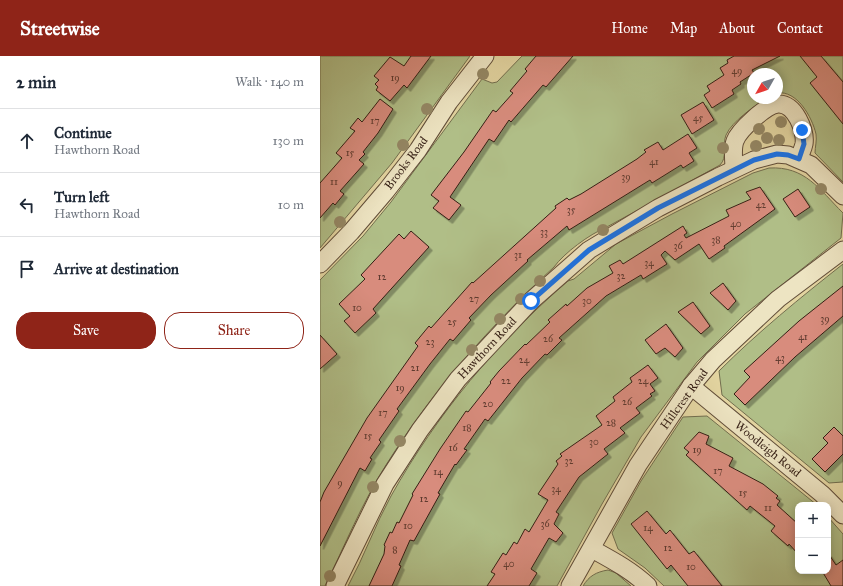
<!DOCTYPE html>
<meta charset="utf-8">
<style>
body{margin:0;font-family:"IM FELL Great Primer",serif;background:#f6f6f7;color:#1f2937}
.controls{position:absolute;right:12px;bottom:12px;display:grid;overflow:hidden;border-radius:8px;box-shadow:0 2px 10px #0003}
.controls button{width:36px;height:36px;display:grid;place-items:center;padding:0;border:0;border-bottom:1px solid #e0e1e3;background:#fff;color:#1f2937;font:20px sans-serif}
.compass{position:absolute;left:427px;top:12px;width:36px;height:36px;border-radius:50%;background:#fff;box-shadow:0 2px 10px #0003;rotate:230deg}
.stop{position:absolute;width:12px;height:12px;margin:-9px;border:3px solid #1a73e8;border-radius:50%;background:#fff}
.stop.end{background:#1a73e8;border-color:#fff;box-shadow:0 1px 4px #0008}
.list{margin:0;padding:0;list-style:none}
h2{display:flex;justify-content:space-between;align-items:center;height:52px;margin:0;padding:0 16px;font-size:17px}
h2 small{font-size:13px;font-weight:400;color:#747a83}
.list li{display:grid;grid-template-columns:26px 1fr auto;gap:12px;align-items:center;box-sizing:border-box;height:64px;padding:0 16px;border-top:1px solid #e0e1e3}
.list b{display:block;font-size:15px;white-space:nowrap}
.list p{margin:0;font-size:13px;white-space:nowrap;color:#747a83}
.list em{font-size:13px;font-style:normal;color:#747a83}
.actions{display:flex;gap:8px;padding:12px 16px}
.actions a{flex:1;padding:9px 0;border:1px solid #8f2418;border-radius:16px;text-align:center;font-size:14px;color:#8f2418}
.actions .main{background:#8f2418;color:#fff}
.icon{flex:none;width:22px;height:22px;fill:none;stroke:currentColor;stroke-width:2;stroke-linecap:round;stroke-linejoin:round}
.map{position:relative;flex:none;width:523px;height:530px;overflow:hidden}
header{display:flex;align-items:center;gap:24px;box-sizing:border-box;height:56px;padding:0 20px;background:#8f2418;color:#fff}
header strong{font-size:19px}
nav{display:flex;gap:22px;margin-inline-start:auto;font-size:14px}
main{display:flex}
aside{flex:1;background:#fff}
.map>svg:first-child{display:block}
.green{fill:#b0be87;stroke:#726e4e}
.building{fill:#d88c7d;stroke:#351f15;filter:url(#shadow)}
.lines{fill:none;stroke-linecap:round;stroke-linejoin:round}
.street-casing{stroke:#604c38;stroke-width:19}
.street{stroke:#ede4c2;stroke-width:17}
.tree{fill:#948764}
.route{stroke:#1a73e8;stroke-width:5}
.labels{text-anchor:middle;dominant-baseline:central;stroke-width:3.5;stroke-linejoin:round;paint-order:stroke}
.number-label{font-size:10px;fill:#5e3a2f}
.street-label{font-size:12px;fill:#351f15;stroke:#ede4c2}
</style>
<header>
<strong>Streetwise</strong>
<nav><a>Home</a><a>Map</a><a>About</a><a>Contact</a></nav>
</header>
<main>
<aside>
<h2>2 min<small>Walk · 140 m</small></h2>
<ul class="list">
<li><svg class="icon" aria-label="ahead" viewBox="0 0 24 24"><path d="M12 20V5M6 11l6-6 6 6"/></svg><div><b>Continue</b><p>Hawthorn Road</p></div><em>130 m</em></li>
<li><svg class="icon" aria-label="left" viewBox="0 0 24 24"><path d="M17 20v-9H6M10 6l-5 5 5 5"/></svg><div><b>Turn left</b><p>Hawthorn Road</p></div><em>10 m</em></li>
<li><svg class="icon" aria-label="arrive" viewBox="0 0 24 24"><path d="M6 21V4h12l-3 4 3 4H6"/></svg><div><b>Arrive at destination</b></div></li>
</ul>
<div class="actions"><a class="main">Save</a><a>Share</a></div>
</aside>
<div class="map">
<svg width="523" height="530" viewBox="0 0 523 530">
<defs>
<filter id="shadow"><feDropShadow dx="3.5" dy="3.5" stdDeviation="0" flood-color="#0004"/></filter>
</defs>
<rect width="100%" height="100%" fill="#e3d5a1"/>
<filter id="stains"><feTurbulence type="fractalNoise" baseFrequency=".005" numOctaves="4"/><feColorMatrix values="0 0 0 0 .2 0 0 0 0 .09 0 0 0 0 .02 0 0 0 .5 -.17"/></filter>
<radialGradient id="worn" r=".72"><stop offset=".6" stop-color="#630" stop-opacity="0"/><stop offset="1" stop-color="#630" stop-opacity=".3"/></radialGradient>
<g class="green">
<path d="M0 0H150L72 107 0 192Z"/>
<path d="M202 0H523V126L495 97C495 91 497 85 496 78 492 61 477 34 457 37V18H433V42H446C433 52 413 64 406 79 402 89 408 101 400 109L285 172C270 178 244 197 234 211 170 270 113 334 66 409 42 447 25 489 5 530H0V224L43 180 71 146 162 23 172 27 177 26Z"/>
<path d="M449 112C485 110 499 133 523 157L521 182 425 258 377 306 321 381 282 448 237 530H28C44 501 55 469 71 440 117 358 177 286 248 225L254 223 296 188 352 158 433 117Z"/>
<path d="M523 208V426L509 427 402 339 399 315C438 276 480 242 523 208Z"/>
<path d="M387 360 497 449H478V515H508V461L523 478V530H344L325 512 298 493 292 477 321 425 363 361Z"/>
<path d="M288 514 296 517 311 530H263C269 520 276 516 288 514Z"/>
</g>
<g class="building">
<path d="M91 0H111L87 32 84 29 70 45 56 34 58 31 55 28 59 24 54 20 70 1 84 10Z"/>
<path d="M216 0H253L226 31 223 29 191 66 189 64 174 86 169 83 130 141 141 149 129 164 113 152 119 145 111 139 144 96 173 54 176 56 193 37 190 35 207 15 205 13Z"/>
<path d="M414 0H460L432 14 434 17 420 26 421 28 412 34 414 38 392 52 384 39 390 35 387 30 404 19 400 12 408 7 407 4Z"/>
<path d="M480 0H501L523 26V68L490 27 497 21Z"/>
<path d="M60 43 73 53 58 77 43 96 45 98 39 104 44 108 20 135 24 138 15 149 13 147 0 162V127L22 102 16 97 35 75 30 72 38 62 42 66Z"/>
<path d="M383 46 394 64 372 78 361 59Z"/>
<path d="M368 78 377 92 369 97 374 105 363 112 361 109 332 127 330 124 249 174 247 170 207 204 208 205 171 239 149 262 151 264 133 285 130 283 110 308 77 353 79 355 59 384 61 386 50 402 52 403 45 415 40 412 0 490V446L4 436 47 362 98 290 95 287 109 270 111 272 152 226 153 227 236 152 235 150 247 142 249 144 261 138 317 103 326 96 324 94 338 86 343 94Z"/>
<path d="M440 131 455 153 404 190 405 192 389 203 379 188 355 204 345 195 341 199 347 208 323 223 321 219 286 240 239 282 242 284 227 299 225 298 202 322 168 365 165 363 144 393 147 394 136 409 135 408 118 437 120 438 94 485 90 484 79 509 81 510 72 530H49L64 498 65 490 64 489 70 476 72 477 77 466 79 467 93 439 92 438 120 393 146 355 148 356 171 327 170 326 179 315 205 288 206 289 230 266 228 264 246 248 247 250 267 232 293 217 289 210 300 204 303 208 363 170 367 177 364 179 366 182 409 160 406 154 431 143 426 136Z"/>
<path d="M478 133 490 151 475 161 463 143Z"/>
<path d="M91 175 109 191 53 253 56 257 35 277 24 265 30 260 19 248 45 223 41 219 79 178 84 183Z"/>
<path d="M403 227 416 245 408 254 390 237Z"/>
<path d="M523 230V260L475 301 425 349 414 338 430 321 424 315 479 265Z"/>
<path d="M373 246 390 270 381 278 358 256Z"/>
<path d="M346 268 363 292 355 301 345 292 336 298 325 284Z"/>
<path d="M0 279 17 298 0 313Z"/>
<path d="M328 309 338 322 330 328 335 335 330 338 332 340 316 352 320 357 300 372 305 377 284 393 288 398 259 421 236 456 239 458 234 468 243 477 236 486 229 482 211 513 217 517 209 530H167L175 518 171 516 183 497 186 499 194 486 197 488 205 473 209 476 228 444 218 438 238 408 236 405 242 400 240 398 282 369 276 360 295 345 293 341 312 326 310 322Z"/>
<path d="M514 371 523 380V398L505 416 492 403 508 387 503 382Z"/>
<path d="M379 376 389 380 386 388 413 402 409 410 443 428 458 440 456 442 460 445 457 449 478 468V498L469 488 468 490 451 475 455 470 430 450 427 454 366 399 369 396 364 392Z"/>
<path d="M327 455 346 478 350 474 369 498 374 495 402 530H368L351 509 347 513 311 468Z"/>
<path d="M508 497 516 509 523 504V530H511L502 515H508Z"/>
</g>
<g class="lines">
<g class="street-casing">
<g id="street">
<path d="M414 113C414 105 412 93 415 85 419 74 446 49 458 48 475 47 486 75 484 88 483 93 480 98 479 103"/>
<path d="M0 208 31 176 66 135 98 94 129 46 165 0"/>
<path d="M371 330 502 438 523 459"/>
<path d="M272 493C292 504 311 514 328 530"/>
<path d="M15 530 65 428 100 374 138 323 211 245 269 194 338 152 398 121 434 104 457 98 468 99 491 109 523 140"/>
<path d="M250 530 318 409 371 330 393 304 458 243 523 194"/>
</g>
</g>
<use href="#street" class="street"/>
</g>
<g class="tree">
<circle cx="163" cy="18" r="6"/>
<circle cx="107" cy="53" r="6"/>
<circle cx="461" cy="66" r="6"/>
<circle cx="439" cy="73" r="6"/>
<circle cx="447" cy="82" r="6"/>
<circle cx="459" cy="84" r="6"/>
<circle cx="83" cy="89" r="6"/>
<circle cx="436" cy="90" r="6"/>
<circle cx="403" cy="92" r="6"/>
<circle cx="501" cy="133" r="6"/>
<circle cx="20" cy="166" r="6"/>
<circle cx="283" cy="174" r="6"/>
<circle cx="220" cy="225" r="6"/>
<circle cx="201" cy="243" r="6"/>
<circle cx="180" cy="263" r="6"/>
<circle cx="152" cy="294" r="6"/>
<circle cx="80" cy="385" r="6"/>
<circle cx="53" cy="431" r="6"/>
<circle cx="10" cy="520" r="6"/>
</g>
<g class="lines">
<path class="route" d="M211 245 269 194 338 152 434 104 457 98 468 99 479 103 484 88 482 74"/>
</g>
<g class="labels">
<g class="number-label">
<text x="417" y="15">49</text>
<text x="75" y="22">19</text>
<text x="378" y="62">45</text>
<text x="55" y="65">17</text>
<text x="30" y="97">15</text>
<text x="334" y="106">41</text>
<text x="306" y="121">39</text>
<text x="14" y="126">11</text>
<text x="441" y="149">42</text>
<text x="251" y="154">35</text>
<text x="416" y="168">40</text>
<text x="224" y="176">33</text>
<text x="396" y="184">38</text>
<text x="358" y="190">36</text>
<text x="198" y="199">31</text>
<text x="329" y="207">34</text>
<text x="301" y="220">32</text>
<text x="62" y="221">12</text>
<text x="154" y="243">27</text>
<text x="267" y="245">30</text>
<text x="37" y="252">10</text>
<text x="505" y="263">39</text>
<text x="132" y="266">25</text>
<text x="483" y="281">41</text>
<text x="228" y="283">26</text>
<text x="110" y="286">23</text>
<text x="460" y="302">43</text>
<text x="204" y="304">24</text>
<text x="95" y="312">21</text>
<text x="186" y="325">22</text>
<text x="323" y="325">24</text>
<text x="80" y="332">19</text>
<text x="307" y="346">26</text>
<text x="168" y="348">20</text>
<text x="63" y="357">17</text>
<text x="291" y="367">28</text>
<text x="147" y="372">18</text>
<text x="48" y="380">15</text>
<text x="274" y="386">30</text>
<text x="133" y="392">16</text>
<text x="377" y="394">19</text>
<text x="249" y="405">32</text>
<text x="398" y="415">17</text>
<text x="118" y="416">14</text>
<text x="20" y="427">9</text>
<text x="236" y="433">34</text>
<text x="423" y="437">15</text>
<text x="104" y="443">12</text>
<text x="448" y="452">11</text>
<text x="225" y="468">36</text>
<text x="88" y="470">10</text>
<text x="328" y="472">14</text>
<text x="348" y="492">12</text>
<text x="75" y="494">8</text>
<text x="189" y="508">40</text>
<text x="371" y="511">10</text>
</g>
<g class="street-label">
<text transform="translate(86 107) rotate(-53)">Brooks Road</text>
<text transform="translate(167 292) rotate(-47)">Hawthorn Road</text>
<text transform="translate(364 343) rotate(-54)">Hillcrest Road</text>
<text transform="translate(448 393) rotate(39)">Woodleigh Road</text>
</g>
</g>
<rect width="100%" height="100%" filter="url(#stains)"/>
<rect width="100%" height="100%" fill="url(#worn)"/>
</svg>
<div class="controls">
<button>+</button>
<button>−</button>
</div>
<svg class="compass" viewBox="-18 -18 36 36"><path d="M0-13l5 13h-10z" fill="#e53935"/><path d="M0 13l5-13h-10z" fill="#747a83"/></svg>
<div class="stop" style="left:211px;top:245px"></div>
<div class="stop end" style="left:482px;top:74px"></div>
</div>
</main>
